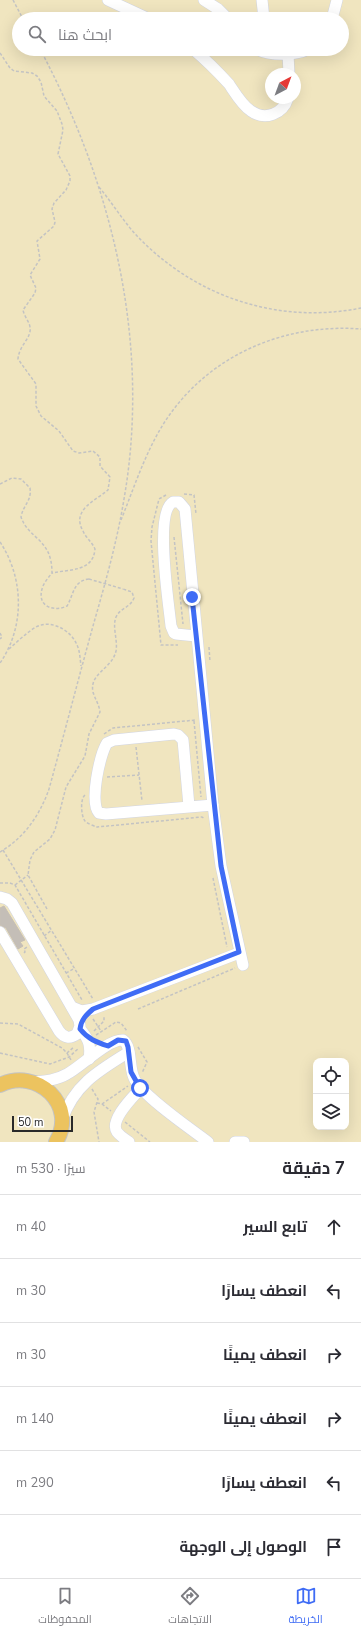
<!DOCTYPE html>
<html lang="ar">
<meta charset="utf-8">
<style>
body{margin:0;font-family:"Nunito Sans",Cairo,sans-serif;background:#f2f2f3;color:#2b2b33;direction:rtl}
.controls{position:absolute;right:12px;bottom:12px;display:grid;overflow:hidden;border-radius:8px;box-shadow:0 4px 16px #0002}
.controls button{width:36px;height:36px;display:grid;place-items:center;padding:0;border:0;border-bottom:1px solid #e1e1e2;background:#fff;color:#2b2b33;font:20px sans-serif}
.compass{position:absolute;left:265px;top:68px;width:36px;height:36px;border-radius:50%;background:#fff;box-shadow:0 4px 16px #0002;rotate:41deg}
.scale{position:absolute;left:12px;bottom:10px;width:61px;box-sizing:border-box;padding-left:4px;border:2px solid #292929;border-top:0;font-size:11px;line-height:14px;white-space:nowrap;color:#292929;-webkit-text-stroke:3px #fff;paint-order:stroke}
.stop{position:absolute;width:12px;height:12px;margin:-9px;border:3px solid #3f6cf5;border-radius:50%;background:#fff}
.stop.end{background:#3f6cf5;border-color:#fff;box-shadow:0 1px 4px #0008}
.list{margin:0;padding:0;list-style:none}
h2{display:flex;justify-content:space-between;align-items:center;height:52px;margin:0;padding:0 16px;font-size:17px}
h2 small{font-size:13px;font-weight:400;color:#7c7c81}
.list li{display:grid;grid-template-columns:26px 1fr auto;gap:12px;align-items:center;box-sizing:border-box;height:64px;padding:0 16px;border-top:1px solid #e1e1e2}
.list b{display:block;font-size:15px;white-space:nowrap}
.list em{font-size:13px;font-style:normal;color:#7c7c81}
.icon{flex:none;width:22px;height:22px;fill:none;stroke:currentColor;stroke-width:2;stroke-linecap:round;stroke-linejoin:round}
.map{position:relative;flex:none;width:361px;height:1142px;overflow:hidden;direction:ltr}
.search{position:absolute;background:#fff;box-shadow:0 4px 16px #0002;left:12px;right:12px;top:12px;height:44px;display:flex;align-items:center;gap:10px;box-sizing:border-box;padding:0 14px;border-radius:22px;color:#7c7c81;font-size:15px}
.sheet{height:436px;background:#fff}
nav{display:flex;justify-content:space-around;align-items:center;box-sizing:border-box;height:56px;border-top:1px solid #e1e1e2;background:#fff;font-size:11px;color:#7c7c81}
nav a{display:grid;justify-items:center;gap:2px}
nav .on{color:#3f6cf5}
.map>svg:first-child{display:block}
.sand{fill:#f0e5bf;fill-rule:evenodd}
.building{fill:#c4beb7;stroke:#c6bfb5}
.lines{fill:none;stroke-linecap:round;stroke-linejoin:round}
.minor-casing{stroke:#d1d5e2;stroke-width:12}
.major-casing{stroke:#c3c3c3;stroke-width:16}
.path{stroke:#c3c3c3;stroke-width:1.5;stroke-dasharray:3 2;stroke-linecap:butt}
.minor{stroke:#fff;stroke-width:11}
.major{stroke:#ecc35f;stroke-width:14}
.path-bridge{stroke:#c3c3c3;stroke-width:1.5;stroke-dasharray:3 2;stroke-linecap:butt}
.route{stroke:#3f6cf5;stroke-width:5}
</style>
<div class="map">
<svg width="361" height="1142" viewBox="0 0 361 1142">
<rect width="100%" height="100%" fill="#ebe4dc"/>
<path class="sand" d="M0 0H361V1142H0ZM19 19H342V49H19ZM271 74H295V98H271ZM316 1061H346V1127H316Z"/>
<path class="building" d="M4 906 25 940 20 942 23 946 18 949 6 928 0 925V908Z"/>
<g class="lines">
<g class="minor-casing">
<g id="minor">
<path d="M108 0 149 19"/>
<path d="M204 0 218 9 228 19"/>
<path d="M262 0 264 19"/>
<path d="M332 19 337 0"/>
<path d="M193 49C206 60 218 72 229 84 235 93 242 105 251 111 265 121 283 114 288 98"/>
<path d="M256 49C271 56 294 56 309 49"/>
<path d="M288 53 289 74"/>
<path d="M196 636 176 634 174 633 171 626C169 605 154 512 173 502H179L185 509 213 805 221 866 243 965"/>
<path d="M189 806 183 740 178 735 174 734 114 740 107 743C100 754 89 803 99 813L106 814 213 805"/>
<path d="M0 897 7 899 12 903 79 1020 80 1026 77 1034C70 1039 64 1038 59 1031L0 932"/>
<path d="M72 1007 82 1011 93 1009 239 953"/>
<path d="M80 1029C89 1039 91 1046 89 1059"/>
<path d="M34 1082C45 1081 57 1080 67 1074 82 1066 108 1039 123 1040 133 1047 128 1069 135 1080 144 1097 191 1129 208 1142"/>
<path d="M62 1120C74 1085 98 1071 129 1052"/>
<path d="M129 1142C125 1139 120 1136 117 1132 109 1120 133 1097 140 1089"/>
<path d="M235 1142H244"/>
</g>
</g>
<g class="major-casing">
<path id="major" d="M0 1085C37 1067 78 1105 56 1142"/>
</g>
<g class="path">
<path d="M13 0 23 19"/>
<path d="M0 53 10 68 14 71 32 73 37 76 41 82 44 96 57 111 62 124 63 130 58 154 70 176V181L66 190 54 203 52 209 55 222 54 226 37 241 40 259 30 275 36 288 35 293 23 310C24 316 29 321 30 327 32 338 19 345 18 359L36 384V406L41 416 59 431 73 451 79 453 93 451 100 457V466L110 477 108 490C95 501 71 510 83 531 86 538 92 542 95 549 93 572 70 569 52 573"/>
<path d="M99 187C114 205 126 226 143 242 201 299 281 324 361 308"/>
<path d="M0 484 12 478 21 479 30 488C32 501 23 505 21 517 29 540 52 538 52 573 48 578 43 584 42 589 37 607 54 612 67 606 74 594 73 581 89 579"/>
<path d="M184 494 194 495 196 514"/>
<path d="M166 495 159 499 152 527 151 541 161 645H178"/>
<path d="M121 520C134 488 145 453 164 423 207 356 283 323 361 329"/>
<path d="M174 537 183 624"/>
<path d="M0 542C24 578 25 627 0 663"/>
<path d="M0 633 2 637 0 639"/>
<path d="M209 647 210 662"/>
<path d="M9 649C17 642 26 633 36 627 51 619 71 630 77 645 80 651 80 659 81 666"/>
<path d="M194 721 201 797"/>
<path d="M104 734 113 728 196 720"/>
<path d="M136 747 142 801"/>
<path d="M107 777 139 775"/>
<path d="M85 795C80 799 81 816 85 821 88 824 94 826 97 827L202 817 205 819"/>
<path d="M3 850 93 999"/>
<path d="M0 852C24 838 40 815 49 789 64 735 78 680 93 626 105 584 117 542 124 499 151 344 113 186 40 49"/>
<path d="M213 878 227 947"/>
<path d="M0 883H10L15 885 82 1000"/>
<path d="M15 885 28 875"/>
<path d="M47 909 28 875 30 860 34 852 50 839 55 830 66 787 85 756 89 734 100 712C99 704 95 699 93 692 89 673 112 669 116 651 118 640 112 627 116 617 120 608 130 608 134 598L132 592 123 589"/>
<path d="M44 936 52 930"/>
<path d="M24 953 25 952 24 949 27 947"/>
<path d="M66 973 75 968"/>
<path d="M138 1009 235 968"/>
<path d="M93 1019 101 1031"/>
<path d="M0 1023 18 1024 62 1048 67 1053 74 1047"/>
<path d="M94 1031 104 1021V1016"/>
<path d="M96 1035 116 1022 121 1023 127 1031"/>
<path d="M138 1047 147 1062 142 1073"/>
<path d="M0 1053 50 1064 69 1057 79 1048"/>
<path d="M67 1053 71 1060"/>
<path d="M92 1089 98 1099 94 1112 99 1142"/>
<path d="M97 1103 102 1104 128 1086"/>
<path d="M102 1104 111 1111"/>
<path d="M125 1122 150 1142"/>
</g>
<use href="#minor" class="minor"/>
<use href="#major" class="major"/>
<path class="path-bridge" d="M89 579 123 589"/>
</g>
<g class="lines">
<path class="route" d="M140 1088 131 1072 128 1047 126 1041 118 1040 108 1046C96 1042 88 1039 80 1029 81 1020 86 1015 93 1009L239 952 221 866 192 597"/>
</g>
</svg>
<div class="controls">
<button><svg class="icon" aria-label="locate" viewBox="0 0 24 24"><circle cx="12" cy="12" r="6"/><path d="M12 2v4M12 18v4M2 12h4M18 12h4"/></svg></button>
<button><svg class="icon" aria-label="layers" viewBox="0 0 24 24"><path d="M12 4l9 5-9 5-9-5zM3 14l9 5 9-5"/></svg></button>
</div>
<svg class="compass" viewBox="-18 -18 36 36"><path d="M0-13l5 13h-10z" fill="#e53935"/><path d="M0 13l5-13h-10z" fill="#7c7c81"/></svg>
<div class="scale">50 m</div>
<div class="stop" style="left:140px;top:1088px"></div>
<div class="stop end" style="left:192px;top:597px"></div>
<div class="search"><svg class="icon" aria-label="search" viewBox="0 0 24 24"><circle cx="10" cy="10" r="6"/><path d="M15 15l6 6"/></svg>ابحث هنا</div>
</div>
<section class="sheet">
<h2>7 دقيقة<small>سيرًا · 530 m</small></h2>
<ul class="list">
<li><svg class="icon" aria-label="ahead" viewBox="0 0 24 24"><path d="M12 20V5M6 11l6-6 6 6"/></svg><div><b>تابع السير</b></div><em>40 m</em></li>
<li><svg class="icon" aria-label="left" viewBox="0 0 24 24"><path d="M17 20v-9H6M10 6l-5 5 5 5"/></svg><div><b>انعطف يسارًا</b></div><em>30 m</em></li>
<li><svg class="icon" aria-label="right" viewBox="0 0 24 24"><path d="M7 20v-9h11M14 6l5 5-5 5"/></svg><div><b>انعطف يمينًا</b></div><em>30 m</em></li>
<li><svg class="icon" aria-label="right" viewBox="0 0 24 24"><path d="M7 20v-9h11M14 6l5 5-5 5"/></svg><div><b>انعطف يمينًا</b></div><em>140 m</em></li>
<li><svg class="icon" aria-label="left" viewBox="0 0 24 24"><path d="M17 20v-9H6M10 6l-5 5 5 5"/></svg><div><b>انعطف يسارًا</b></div><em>290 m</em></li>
<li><svg class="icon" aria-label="arrive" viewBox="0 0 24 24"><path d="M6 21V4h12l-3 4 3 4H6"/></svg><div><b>الوصول إلى الوجهة</b></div></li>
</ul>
</section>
<nav>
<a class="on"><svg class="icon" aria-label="map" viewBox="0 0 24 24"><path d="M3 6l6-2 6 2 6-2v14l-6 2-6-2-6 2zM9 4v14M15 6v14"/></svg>الخريطة</a>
<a><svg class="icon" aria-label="directions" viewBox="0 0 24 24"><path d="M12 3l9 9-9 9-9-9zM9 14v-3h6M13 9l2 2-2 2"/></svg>الاتجاهات</a>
<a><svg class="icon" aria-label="saved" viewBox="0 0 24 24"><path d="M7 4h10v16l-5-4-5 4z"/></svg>المحفوظات</a>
</nav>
